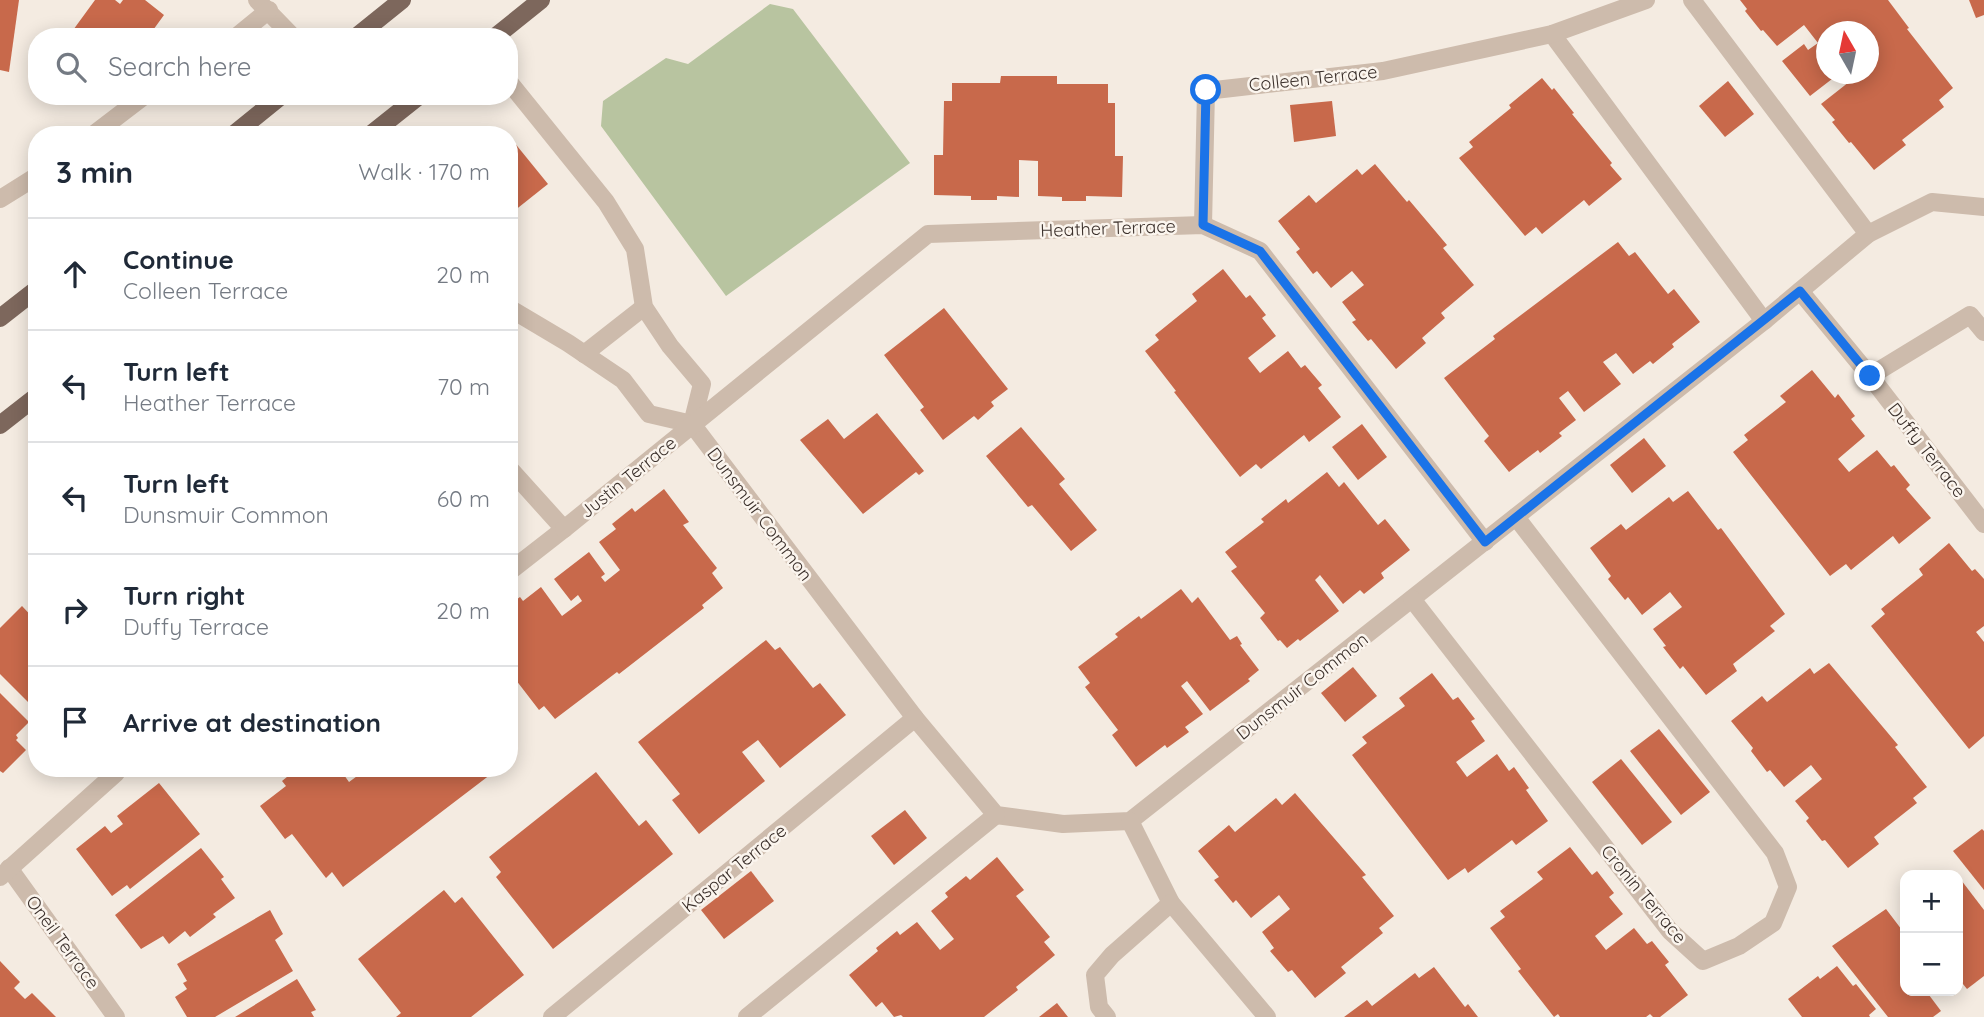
<!DOCTYPE html>
<meta charset="utf-8">
<style>
body{margin:0;font-family:Quicksand,sans-serif;background:#f6f6f7;color:#1f2937}
.controls{position:absolute;right:21px;bottom:21px;display:grid;overflow:hidden;border-radius:14px;box-shadow:0 4px 18px #0003}
.controls button{width:63px;height:63px;display:grid;place-items:center;padding:0;border:0;border-bottom:2px solid #e0e1e3;background:#fff;color:#1f2937;font:35px sans-serif}
.compass{position:absolute;left:1816px;top:21px;width:63px;height:63px;border-radius:50%;background:#fff;box-shadow:0 4px 18px #0003;rotate:351deg}
.stop{position:absolute;width:21px;height:21px;margin:-16px;border:5px solid #1a73e8;border-radius:50%;background:#fff}
.stop.end{background:#1a73e8;border-color:#fff;box-shadow:0 2px 7px #0008}
.list{margin:0;padding:0;list-style:none}
h2{display:flex;justify-content:space-between;align-items:center;height:91px;margin:0;padding:0 28px;font-size:30px}
h2 small{font-size:23px;font-weight:400;color:#747a83}
.list li{display:grid;grid-template-columns:46px 1fr auto;gap:21px;align-items:center;box-sizing:border-box;height:112px;padding:0 28px;border-top:2px solid #e0e1e3}
.list b{display:block;font-size:26px;white-space:nowrap}
.list p{margin:0;font-size:23px;white-space:nowrap;color:#747a83}
.list em{font-size:23px;font-style:normal;color:#747a83}
.icon{flex:none;width:38px;height:38px;fill:none;stroke:currentColor;stroke-width:2;stroke-linecap:round;stroke-linejoin:round}
.map{position:relative;flex:none;width:1984px;height:1017px;overflow:hidden}
.search{position:absolute;background:#fff;box-shadow:0 4px 18px #0003;left:28px;top:28px;width:490px;height:77px;display:flex;align-items:center;gap:18px;box-sizing:border-box;padding:0 24px;border-radius:28px;color:#747a83;font-size:26px}
.panel{position:absolute;background:#fff;box-shadow:0 4px 18px #0003;left:28px;top:126px;width:490px;height:651px;border-radius:28px}
.map>svg:first-child{display:block}
.green{fill:#b8c4a0}
.building{fill:#c8694b}
.lines{fill:none;stroke-linecap:round;stroke-linejoin:round}
.minor{stroke:#cdbbac;stroke-width:18}
.major{stroke:#7d675c;stroke-width:18}
.route{stroke:#1a73e8;stroke-width:9}
.labels{text-anchor:middle;dominant-baseline:central;stroke-width:5;stroke-linejoin:round;paint-order:stroke}
.street-label{font-size:18px;fill:#3b302b;stroke:#fbf5ee}
</style>
<div class="map">
<svg width="1984" height="1017" viewBox="0 0 1984 1017">
<rect width="100%" height="100%" fill="#f4ebe1"/>
<path class="green" d="M770 4 793 9 910 163 726 296 601 126 603 101 666 58 688 64Z"/>
<g class="building">
<path d="M0 0H19L9 72 0 70Z"/>
<path d="M95 0H115L120 4 123 0H145L164 15 148 37H68Z"/>
<path d="M1740 0H1888L1909 28 1907 29 1953 88 1939 100 1944 107 1902 140 1906 145 1874 170 1851 142 1849 143 1832 122 1835 120 1821 104 1849 82 1843 74H1868V32H1826V74L1832 79 1810 96 1782 61 1804 44 1808 50 1818 43 1804 25 1777 46 1763 30 1761 31 1745 11 1747 9Z"/>
<path d="M1969 0H1984V15L1976 18Z"/>
<path d="M1001 76H1057V84H1108V103H1115V156H1123L1122 197 1086 196V201H1062V197L1038 196V161L1019 160V197L997 196V200H971V196L934 195V155H943L944 101H952V83H1000Z"/>
<path d="M1542 78 1552 90 1554 88 1574 113 1572 114 1612 163 1610 165 1622 179 1589 206 1584 200 1542 234 1536 227 1525 236 1459 158 1473 147 1469 142 1511 108 1509 105Z"/>
<path d="M1728 81 1754 114 1725 137 1699 106Z"/>
<path d="M1332 101 1336 136 1294 142 1290 105Z"/>
<path d="M509 136 548 184 509 215Z"/>
<path d="M1375 164 1407 202 1409 200 1447 245 1443 248 1474 285 1441 313 1445 318 1422 338 1426 343 1396 369 1371 339 1368 341 1352 322 1356 320 1342 302 1364 285 1352 271 1331 288 1317 271 1313 274 1296 252 1300 249 1278 221 1309 195 1316 203 1357 169 1362 175Z"/>
<path d="M1618 242 1629 256 1635 252 1668 294 1674 289 1700 322 1672 344 1674 347 1653 364 1650 361 1633 374 1616 353 1603 362 1621 384 1584 412 1568 391 1559 398 1576 420 1559 433 1562 436 1540 453 1538 450 1509 472 1484 441 1489 436 1444 378 1495 339 1493 336Z"/>
<path d="M1223 269 1246 298 1250 295 1266 315 1262 318 1276 336 1248 358 1260 373 1288 351 1301 368 1305 365 1322 385 1318 388 1341 417 1309 442 1304 435 1261 469 1256 464 1240 477 1174 392 1176 391 1145 351 1159 340 1155 335 1197 301 1192 294Z"/>
<path d="M944 308 1008 389 991 402 994 406 978 420 974 416 943 440 920 410 924 407 884 355Z"/>
<path d="M1812 370 1835 398 1838 394 1855 416 1851 419 1865 436 1838 459 1849 472 1877 450 1891 467 1894 465 1910 485 1906 489 1931 518 1899 544 1893 536 1851 570 1846 564 1830 576 1733 452 1748 440 1744 435 1786 402 1780 396Z"/>
<path d="M877 413 924 471 919 475 916 472 863 514 800 440 828 419 844 439Z"/>
<path d="M1362 424 1387 457 1358 480 1332 447Z"/>
<path d="M1021 427 1065 479 1059 484 1097 530 1071 551 1032 505 1028 507 986 456Z"/>
<path d="M1644 438 1666 466 1632 493 1610 465Z"/>
<path d="M1327 472 1339 487 1344 482 1378 525 1385 519 1410 550 1381 573 1384 578 1364 594 1360 590 1343 604 1320 575 1315 580 1339 611 1300 641 1298 639 1287 648 1280 640 1278 641 1260 618 1265 613 1231 571 1237 567 1225 552 1264 522 1261 519 1286 499 1288 503Z"/>
<path d="M664 489 689 522 683 525 717 568 712 573 723 588 702 605 704 608 619 674 617 672 555 719 544 706 539 710 509 671V605L520 597 523 601 541 587 562 616 582 601 578 595 571 601 554 579 589 552 605 574 601 577 605 582 620 570 599 542 616 529 612 524 632 508 635 512Z"/>
<path d="M1688 491 1718 530 1721 528 1785 614 1770 626 1775 631 1733 664 1737 671 1706 695 1683 666 1680 669 1663 647 1666 646 1653 629 1682 607 1670 592 1642 615 1628 597 1625 600 1608 579 1611 576 1590 548 1621 524 1626 530 1669 497 1673 502Z"/>
<path d="M1949 543 1972 571 1975 569 1984 579V626L1976 632 1984 642V736L1969 749 1871 626 1885 614 1881 609 1923 575 1919 569Z"/>
<path d="M1181 589 1192 603 1198 597 1230 640 1237 636 1242 644 1240 645 1259 670 1248 679 1250 681 1210 711 1187 681 1181 686 1203 714 1185 727 1189 732 1167 748 1165 745 1136 767 1112 735 1118 730 1085 687 1090 683 1078 667 1118 637 1115 634 1139 616 1141 619Z"/>
<path d="M22 606 37 622V711L0 674V628Z"/>
<path d="M766 640 775 650 780 647 813 688 820 683 846 715 780 768 758 740 742 752 765 781 699 834 672 800 680 794 638 742Z"/>
<path d="M1829 663 1898 745 1895 747 1927 787 1913 798 1917 803 1874 837 1879 844 1848 868 1825 840 1822 841 1806 821 1809 818 1795 801 1822 779 1811 765 1784 787 1770 770 1767 772 1751 751 1753 748 1731 721 1762 696 1767 702 1810 668 1814 674Z"/>
<path d="M1353 667 1377 696 1345 722 1321 693Z"/>
<path d="M1432 673 1453 700 1458 697 1475 719 1471 721 1485 741 1456 762 1467 777 1497 754 1509 771 1514 767 1529 788 1526 790 1548 821 1516 845 1512 840 1468 873 1465 868 1448 880 1352 755 1367 743 1362 737 1405 706 1399 698Z"/>
<path d="M0 693 29 722 16 735 18 738 16 740 26 750 3 773 0 771Z"/>
<path d="M1659 729 1710 792 1681 815 1630 751Z"/>
<path d="M1621 759 1672 822 1642 845 1592 782Z"/>
<path d="M298 768H339L349 782 364 771 361 768H499L343 887 332 872 326 878 292 834 285 839 260 806 286 786 282 781Z"/>
<path d="M596 772 639 826 646 820 673 854 553 949 496 877 501 872 489 857Z"/>
<path d="M159 783 200 834 130 889 127 885 112 896 76 849 105 826 111 833 123 824 117 816Z"/>
<path d="M1295 793 1366 875 1362 877 1394 916 1379 928 1383 933 1341 967 1346 973 1315 998 1292 970 1288 972 1270 951 1274 948 1262 932 1290 909 1279 895 1251 918 1236 900 1233 903 1214 880 1219 877 1198 851 1229 825 1235 832 1276 798 1282 805Z"/>
<path d="M905 810 927 838 894 865 871 836Z"/>
<path d="M1982 829 1984 831V890L1953 851Z"/>
<path d="M1570 847 1592 875 1597 871 1614 893 1609 897 1623 914 1595 936 1606 950 1634 928 1647 944 1652 941 1669 962 1665 965 1688 995 1660 1017H1653L1650 1014 1646 1017H1560L1558 1014 1554 1017 1518 971 1521 969 1490 928 1505 917 1500 911 1543 879 1537 872Z"/>
<path d="M201 848 224 877 221 879 235 898 213 914 216 917 190 937 185 931 169 944 163 936 141 949 115 915Z"/>
<path d="M997 857 1024 890 1016 896 1050 937 1044 942 1055 955 1016 987 1018 990 984 1017H903L901 1015 894 1017 882 1002 876 1007 849 975 878 951 876 948 897 931 900 935 917 922 940 950 954 939 931 911 948 897 945 893 966 876 970 880Z"/>
<path d="M751 871 774 901 724 939 701 910Z"/>
<path d="M1958 876 1984 910V976L1967 989 1958 978Z"/>
<path d="M444 890 455 903 462 897 524 975 471 1017H396L401 1013 358 959Z"/>
<path d="M1886 909 1905 934V991H1935L1929 995 1941 1011 1933 1017H1888L1832 946Z"/>
<path d="M270 910 283 934 275 940 293 971 215 1017H187L175 997 187 989 183 983 187 981 177 964Z"/>
<path d="M0 961 20 982 14 988 25 999 32 993 56 1017H0Z"/>
<path d="M1837 966 1853 986 1856 984 1876 1009 1869 1015 1870 1017H1802L1788 999 1818 976 1820 979Z"/>
<path d="M1434 967 1465 1007 1468 1004 1478 1017H1344L1367 1000 1372 1006 1415 973 1419 978Z"/>
<path d="M297 979 316 1010 311 1012 314 1017H235Z"/>
<path d="M1057 1003 1068 1017H1039Z"/>
</g>
<g class="lines">
<g class="minor">
<path d="M257 0 293 37"/>
<path d="M1692 0 1868 234"/>
<path d="M1552 34 1764 321"/>
<path d="M236 37 269 10"/>
<path d="M509 82 606 202 635 249 644 307 670 346 702 384 692 424"/>
<path d="M93 135 144 96"/>
<path d="M0 199 37 176"/>
<path d="M1203 225 1206 91 1383 71 1552 34 1646 0"/>
<path d="M1800 291 1870 376"/>
<path d="M509 308 568 343 623 380 649 414 692 424 915 718 996 815 1063 824 1130 821 1764 321 1868 234 1932 202 1984 207"/>
<path d="M1984 332 1970 315 1870 376 1984 524"/>
<path d="M584 354 644 307"/>
<path d="M509 468 564 529 509 572"/>
<path d="M564 529 928 234 1203 225 1260 251 1485 542"/>
<path d="M1412 599 1670 931 1703 961 1739 946 1773 923 1788 887 1775 853 1516 517"/>
<path d="M1130 821 1171 903"/>
<path d="M9 868 116 1017"/>
<path d="M0 877 116 773"/>
<path d="M552 1017 915 718"/>
<path d="M747 1017 996 815"/>
<path d="M1107 1017 1099 1007 1095 975 1112 955 1171 903 1267 1017"/>
</g>
<g class="major">
<path d="M356 37 402 0"/>
<path d="M495 37 541 0"/>
<path d="M233 135 281 96"/>
<path d="M370 135 419 96"/>
<path d="M0 318 37 289"/>
<path d="M0 425 37 396"/>
</g>
</g>
<g class="lines">
<path class="route" d="M1206 90 1203 225 1260 251 1485 542 1800 291 1870 376"/>
</g>
<g class="labels">
<g class="street-label">
<text transform="translate(1313 78) rotate(-6)">Colleen Terrace</text>
<text transform="translate(1108 228) rotate(-2)">Heather Terrace</text>
<text transform="translate(1927 450) rotate(52)">Duffy Terrace</text>
<text transform="translate(628 477) rotate(-39)">Justin Terrace</text>
<text transform="translate(760 514) rotate(53)">Dunsmuir Common</text>
<text transform="translate(1302 686) rotate(-38)">Dunsmuir Common</text>
<text transform="translate(734 868) rotate(-39)">Kaspar Terrace</text>
<text transform="translate(1644 894) rotate(50)">Cronin Terrace</text>
<text transform="translate(63 942) rotate(54)">Oneil Terrace</text>
</g>
</g>
</svg>
<div class="controls">
<button>+</button>
<button>−</button>
</div>
<svg class="compass" viewBox="-18 -18 36 36"><path d="M0-13l5 13h-10z" fill="#e53935"/><path d="M0 13l5-13h-10z" fill="#747a83"/></svg>
<div class="stop" style="left:1206px;top:90px"></div>
<div class="stop end" style="left:1870px;top:376px"></div>
<div class="search"><svg class="icon" aria-label="search" viewBox="0 0 24 24"><circle cx="10" cy="10" r="6"/><path d="M15 15l6 6"/></svg>Search here</div>
<section class="panel">
<h2>3 min<small>Walk · 170 m</small></h2>
<ul class="list">
<li><svg class="icon" aria-label="ahead" viewBox="0 0 24 24"><path d="M12 20V5M6 11l6-6 6 6"/></svg><div><b>Continue</b><p>Colleen Terrace</p></div><em>20 m</em></li>
<li><svg class="icon" aria-label="left" viewBox="0 0 24 24"><path d="M17 20v-9H6M10 6l-5 5 5 5"/></svg><div><b>Turn left</b><p>Heather Terrace</p></div><em>70 m</em></li>
<li><svg class="icon" aria-label="left" viewBox="0 0 24 24"><path d="M17 20v-9H6M10 6l-5 5 5 5"/></svg><div><b>Turn left</b><p>Dunsmuir Common</p></div><em>60 m</em></li>
<li><svg class="icon" aria-label="right" viewBox="0 0 24 24"><path d="M7 20v-9h11M14 6l5 5-5 5"/></svg><div><b>Turn right</b><p>Duffy Terrace</p></div><em>20 m</em></li>
<li><svg class="icon" aria-label="arrive" viewBox="0 0 24 24"><path d="M6 21V4h12l-3 4 3 4H6"/></svg><div><b>Arrive at destination</b></div></li>
</ul>
</section>
</div>
